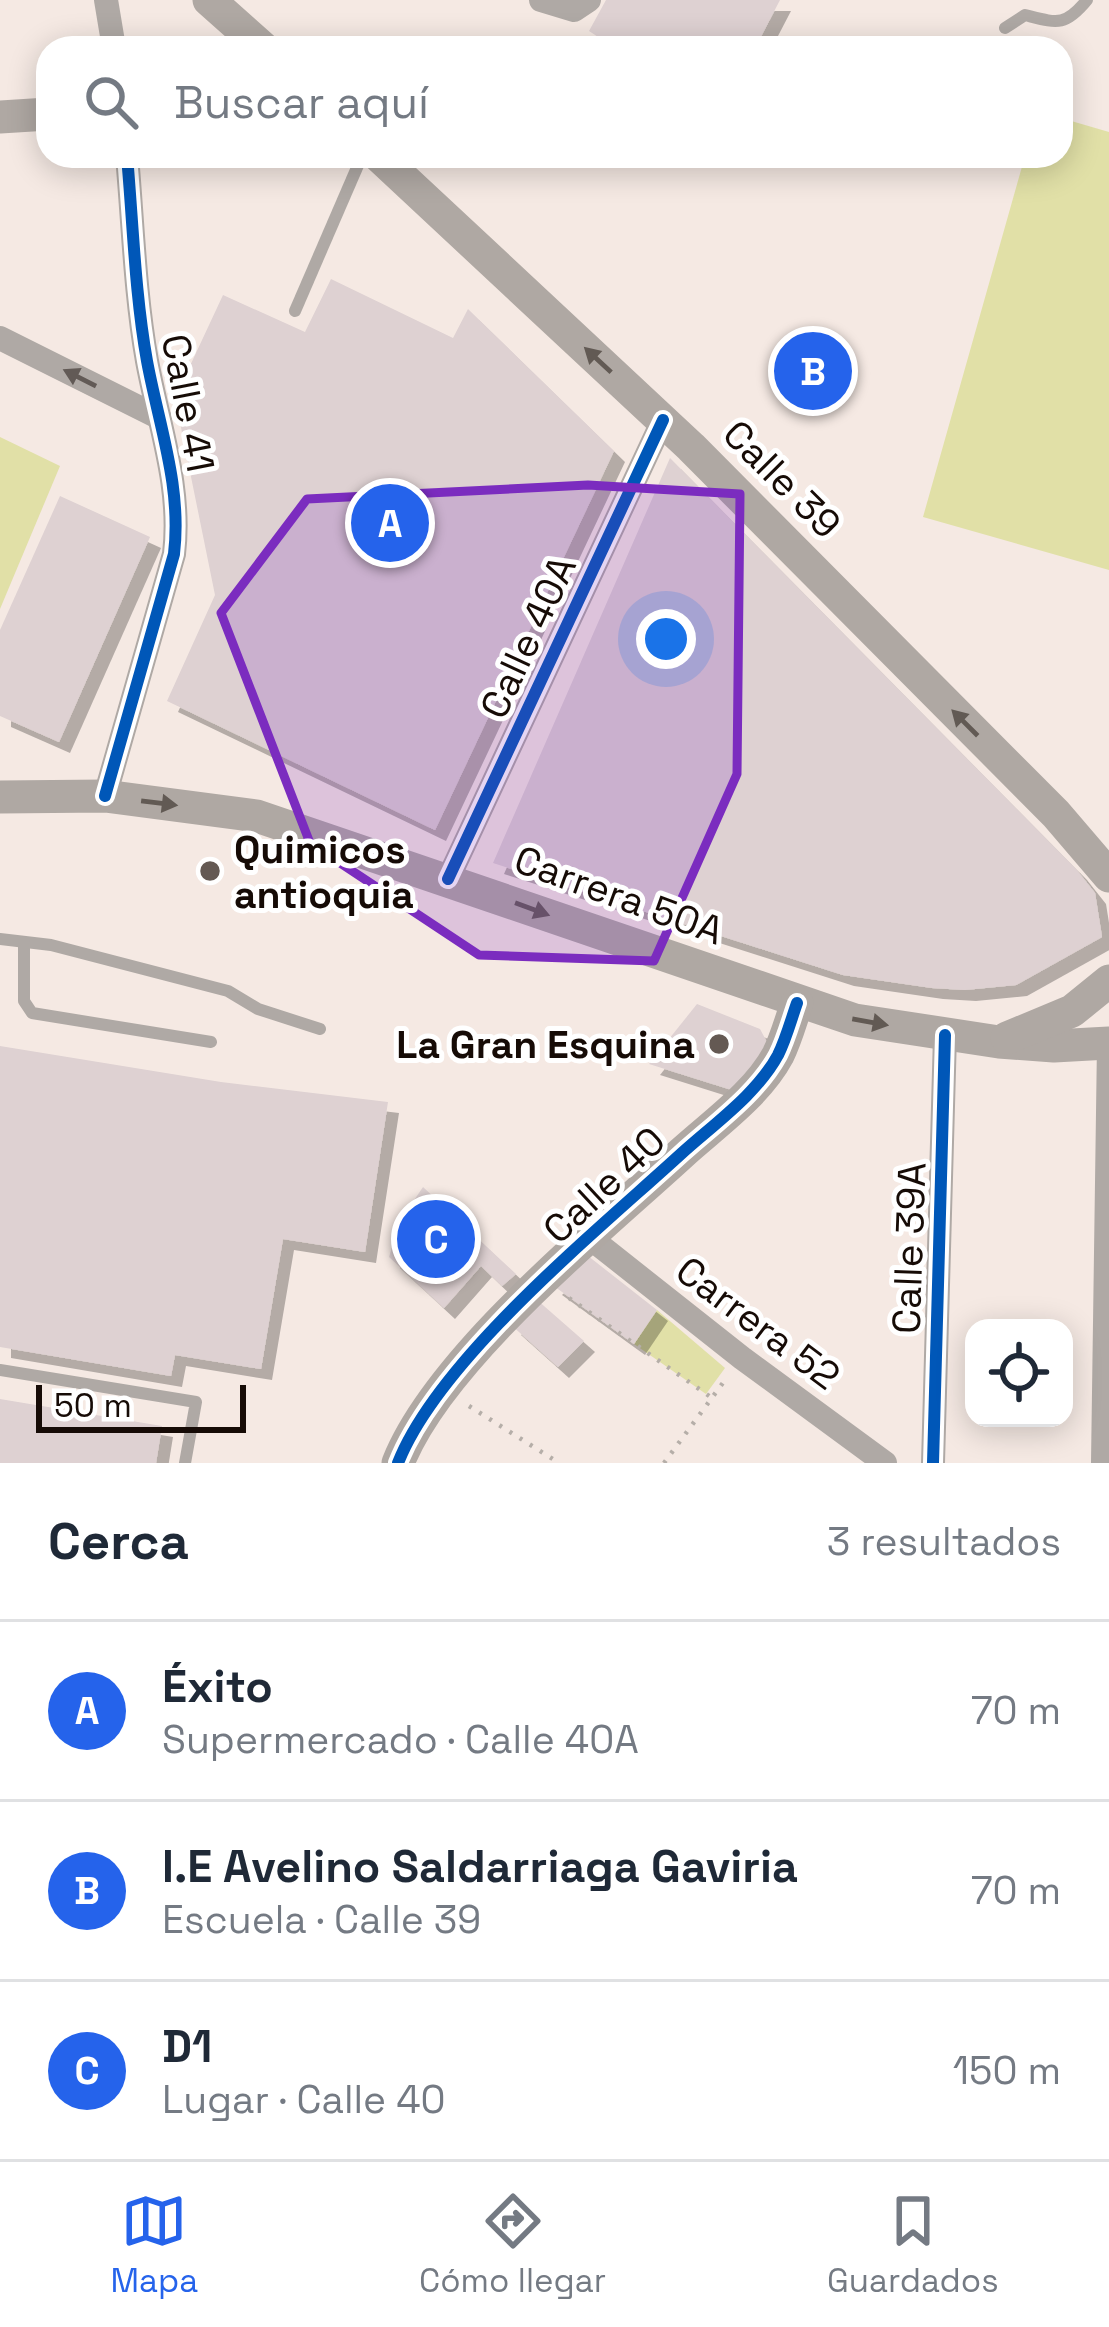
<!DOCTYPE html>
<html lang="es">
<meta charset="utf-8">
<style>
body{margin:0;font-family:"Space Grotesk",sans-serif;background:#f6f6f7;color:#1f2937}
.controls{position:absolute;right:36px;bottom:36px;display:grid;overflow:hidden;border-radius:24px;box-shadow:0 6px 30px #0003}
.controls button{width:108px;height:108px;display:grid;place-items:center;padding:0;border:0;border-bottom:3px solid #e0e1e3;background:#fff;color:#1f2937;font:60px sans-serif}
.scale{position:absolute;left:36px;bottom:30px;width:210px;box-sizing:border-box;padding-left:12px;border:6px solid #160b06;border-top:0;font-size:33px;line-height:42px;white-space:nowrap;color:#160b06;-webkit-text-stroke:9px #fff;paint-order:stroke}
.you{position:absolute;left:666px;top:639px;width:42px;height:42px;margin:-30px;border:9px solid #fff;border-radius:50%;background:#1a73e8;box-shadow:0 0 0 18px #1a73e833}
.badge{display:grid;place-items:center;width:78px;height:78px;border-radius:50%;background:#2563eb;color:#fff;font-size:39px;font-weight:700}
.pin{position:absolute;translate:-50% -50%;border:6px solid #fff;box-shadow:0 3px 12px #0006}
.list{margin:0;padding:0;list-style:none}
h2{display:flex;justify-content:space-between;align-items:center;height:156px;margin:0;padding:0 48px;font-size:51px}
h2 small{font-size:39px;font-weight:400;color:#747a83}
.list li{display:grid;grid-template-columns:78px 1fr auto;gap:36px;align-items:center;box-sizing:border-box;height:180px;padding:0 48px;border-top:3px solid #e0e1e3}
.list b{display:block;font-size:45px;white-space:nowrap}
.list p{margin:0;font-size:39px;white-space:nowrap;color:#747a83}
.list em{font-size:39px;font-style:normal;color:#747a83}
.icon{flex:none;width:66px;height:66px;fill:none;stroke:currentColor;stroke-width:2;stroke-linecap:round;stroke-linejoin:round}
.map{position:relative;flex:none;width:1109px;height:1463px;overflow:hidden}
.search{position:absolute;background:#fff;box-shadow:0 6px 30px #0003;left:36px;right:36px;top:36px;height:132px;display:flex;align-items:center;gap:30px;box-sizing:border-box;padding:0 42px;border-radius:36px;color:#747a83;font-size:45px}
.sheet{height:696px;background:#fff}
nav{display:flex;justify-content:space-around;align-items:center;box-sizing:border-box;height:168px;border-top:3px solid #e0e1e3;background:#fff;font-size:33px;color:#747a83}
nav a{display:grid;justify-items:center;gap:6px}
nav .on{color:#2563eb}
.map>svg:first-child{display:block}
.green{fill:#e1e0a7}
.building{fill:#ded1d2;filter:url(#shadow)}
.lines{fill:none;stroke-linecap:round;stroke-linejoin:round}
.path{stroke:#b5aea8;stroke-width:4.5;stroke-dasharray:3 9;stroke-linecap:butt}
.lane{stroke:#afa9a5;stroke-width:12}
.street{stroke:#afa9a5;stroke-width:24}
.secondary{stroke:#afa8a3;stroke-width:33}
.cycleway-casing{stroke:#fff;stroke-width:20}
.cycleway{stroke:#0057b8;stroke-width:12}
.oneway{fill:#625a54}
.oneway2{fill:#625a56}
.marked{fill:#7b2cbf;fill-opacity:0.2;stroke:#7b2cbf;stroke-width:9;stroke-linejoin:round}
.poi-dot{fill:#645953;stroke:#fff;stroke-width:4.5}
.labels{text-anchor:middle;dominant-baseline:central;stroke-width:10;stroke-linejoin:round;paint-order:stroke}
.street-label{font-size:39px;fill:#160b06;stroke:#fff}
.poi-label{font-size:39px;font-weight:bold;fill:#160b06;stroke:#fff;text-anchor:start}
</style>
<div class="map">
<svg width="1109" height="1463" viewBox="0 0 1109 1463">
<defs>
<filter id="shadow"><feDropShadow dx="11" dy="11" stdDeviation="0" flood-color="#0004"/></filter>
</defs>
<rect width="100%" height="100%" fill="#f5e9e3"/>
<g class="green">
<path d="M1061 118 1109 132V570L923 517 1025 156H1061Z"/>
<path d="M0 437 60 466 0 609Z"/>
<path d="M657 1310 725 1368 706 1394 634 1344Z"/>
</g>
<g class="building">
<path d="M606 0H780L755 48H615L589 31Z"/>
<path d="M331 279 453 338 468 309 614 451 435 830 167 701 215 595 175 398 223 295 305 332Z"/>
<path d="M670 458 1076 869 1095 893 1102 937 1016 985 965 990 932 988 843 975 493 863Z"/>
<path d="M60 496 150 537 59 742 0 716V630Z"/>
<path d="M697 1004 760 1029 768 1044 735 1091 649 1064Z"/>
<path d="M0 1046 221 1082 388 1102 365 1252 283 1239 261 1369 175 1355 171 1376 0 1347Z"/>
<path d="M423 1187 516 1274 502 1286 481 1266 444 1308 389 1257 400 1221Z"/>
<path d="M583 1252 657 1310 634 1344 551 1284Z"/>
<path d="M536 1299 584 1341 558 1367 510 1324Z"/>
<path d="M0 1399 162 1426 156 1463H0Z"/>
</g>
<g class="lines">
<g class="path">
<path d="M569 1298 712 1398"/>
<path d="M469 1406 559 1463"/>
<path d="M664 1463 725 1380"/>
</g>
<g class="lane">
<path d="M1005 28 1025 15C1057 23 1065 27 1087 0"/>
<path d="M295 311 362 156"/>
<path d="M0 939 51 945 228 991 258 1009 320 1029"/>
<path d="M24 942V1001L32 1013 211 1042"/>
<path d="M0 1370 196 1402 185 1463"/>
</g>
<g class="street">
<path d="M106 0 114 48"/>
<path d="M541 0 574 10 589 0"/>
<path d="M0 338 160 418"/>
<path d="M105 796 174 554C182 487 159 426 147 361 135 294 133 224 127 156"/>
<path d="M448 879 663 420"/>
<path d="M589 1237 742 1358 885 1463"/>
<path d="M933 1463 945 1035"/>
<path d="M1103 1463 1109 1043"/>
</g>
<g class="secondary">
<path d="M209 0 263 48"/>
<path d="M0 117 48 114"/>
<path d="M379 156 691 447 1056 814 1109 876"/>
<path d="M0 797 105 796 257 816 855 1020 999 1042 1054 1046 1109 1043"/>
<path d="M1007 1038 1072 1011 1109 981"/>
<path d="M398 1463C439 1359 598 1230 682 1153 714 1124 757 1094 778 1055 786 1039 791 1020 797 1003"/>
</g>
<g class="cycleway-casing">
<g id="cycleway">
<path d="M105 796 174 554C182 487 159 426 147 361 135 294 133 224 127 156"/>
<path d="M448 879 663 420"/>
<path d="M398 1463C439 1359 598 1230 682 1153 714 1124 757 1094 778 1055 786 1039 791 1020 797 1003"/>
<path d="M933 1463 945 1035"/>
</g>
</g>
<use href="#cycleway" class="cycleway"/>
</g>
<defs><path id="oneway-solid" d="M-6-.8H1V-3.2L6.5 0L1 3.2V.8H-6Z" transform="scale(3)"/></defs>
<g class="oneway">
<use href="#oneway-solid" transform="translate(598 360) rotate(-137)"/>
<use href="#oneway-solid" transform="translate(965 723) rotate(-135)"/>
<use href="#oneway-solid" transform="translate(159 803) rotate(7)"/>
<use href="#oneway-solid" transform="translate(532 909) rotate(20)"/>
<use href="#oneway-solid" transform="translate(870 1022) rotate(10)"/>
</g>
<use class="oneway2" href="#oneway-solid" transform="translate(80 378) rotate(-153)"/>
<path class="marked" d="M588 485 740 494 737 774 654 961 479 955 310 843 221 613 307 499Z"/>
<g class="poi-dot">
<circle cx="210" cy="871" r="12"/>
<circle cx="719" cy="1044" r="12"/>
</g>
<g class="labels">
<g class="street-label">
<text transform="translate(188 403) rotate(79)">Calle 41</text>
<text transform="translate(782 479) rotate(45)">Calle 39</text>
<text transform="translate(528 637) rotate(-65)">Calle 40A</text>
<text transform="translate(619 895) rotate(20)">Carrera 50A</text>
<text transform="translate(604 1185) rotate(-43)">Calle 40</text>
<text transform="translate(909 1248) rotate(-88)">Calle 39A</text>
<text transform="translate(758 1323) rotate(37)">Carrera 52</text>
</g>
<g class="poi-label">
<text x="234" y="849">Quimicos<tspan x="234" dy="45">antioquia</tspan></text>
<text x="695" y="1044" text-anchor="end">La Gran Esquina</text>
</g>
</g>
</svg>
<div class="controls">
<button><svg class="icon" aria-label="locate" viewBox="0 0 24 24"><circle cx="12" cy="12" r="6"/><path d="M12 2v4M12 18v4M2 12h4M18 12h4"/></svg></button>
</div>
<div class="scale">50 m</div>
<div class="you"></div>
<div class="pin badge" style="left:390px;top:523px">A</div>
<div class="pin badge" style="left:813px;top:371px">B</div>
<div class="pin badge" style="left:436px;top:1239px">C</div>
<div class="search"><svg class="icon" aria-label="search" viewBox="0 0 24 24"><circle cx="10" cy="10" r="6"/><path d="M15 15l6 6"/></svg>Buscar aquí</div>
</div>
<section class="sheet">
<h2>Cerca<small>3 resultados</small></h2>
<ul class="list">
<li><span class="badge">A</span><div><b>Éxito</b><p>Supermercado · Calle 40A</p></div><em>70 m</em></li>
<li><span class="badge">B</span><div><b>I.E Avelino Saldarriaga Gaviria</b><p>Escuela · Calle 39</p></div><em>70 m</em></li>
<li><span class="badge">C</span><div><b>D1</b><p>Lugar · Calle 40</p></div><em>150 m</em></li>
</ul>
</section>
<nav>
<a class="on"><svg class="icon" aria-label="map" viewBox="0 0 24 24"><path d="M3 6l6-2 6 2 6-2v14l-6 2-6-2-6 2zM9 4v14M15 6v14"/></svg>Mapa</a>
<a><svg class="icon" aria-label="directions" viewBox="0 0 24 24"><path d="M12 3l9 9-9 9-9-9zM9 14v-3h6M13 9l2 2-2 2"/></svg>Cómo llegar</a>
<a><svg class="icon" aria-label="saved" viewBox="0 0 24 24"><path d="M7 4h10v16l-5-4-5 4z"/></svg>Guardados</a>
</nav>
